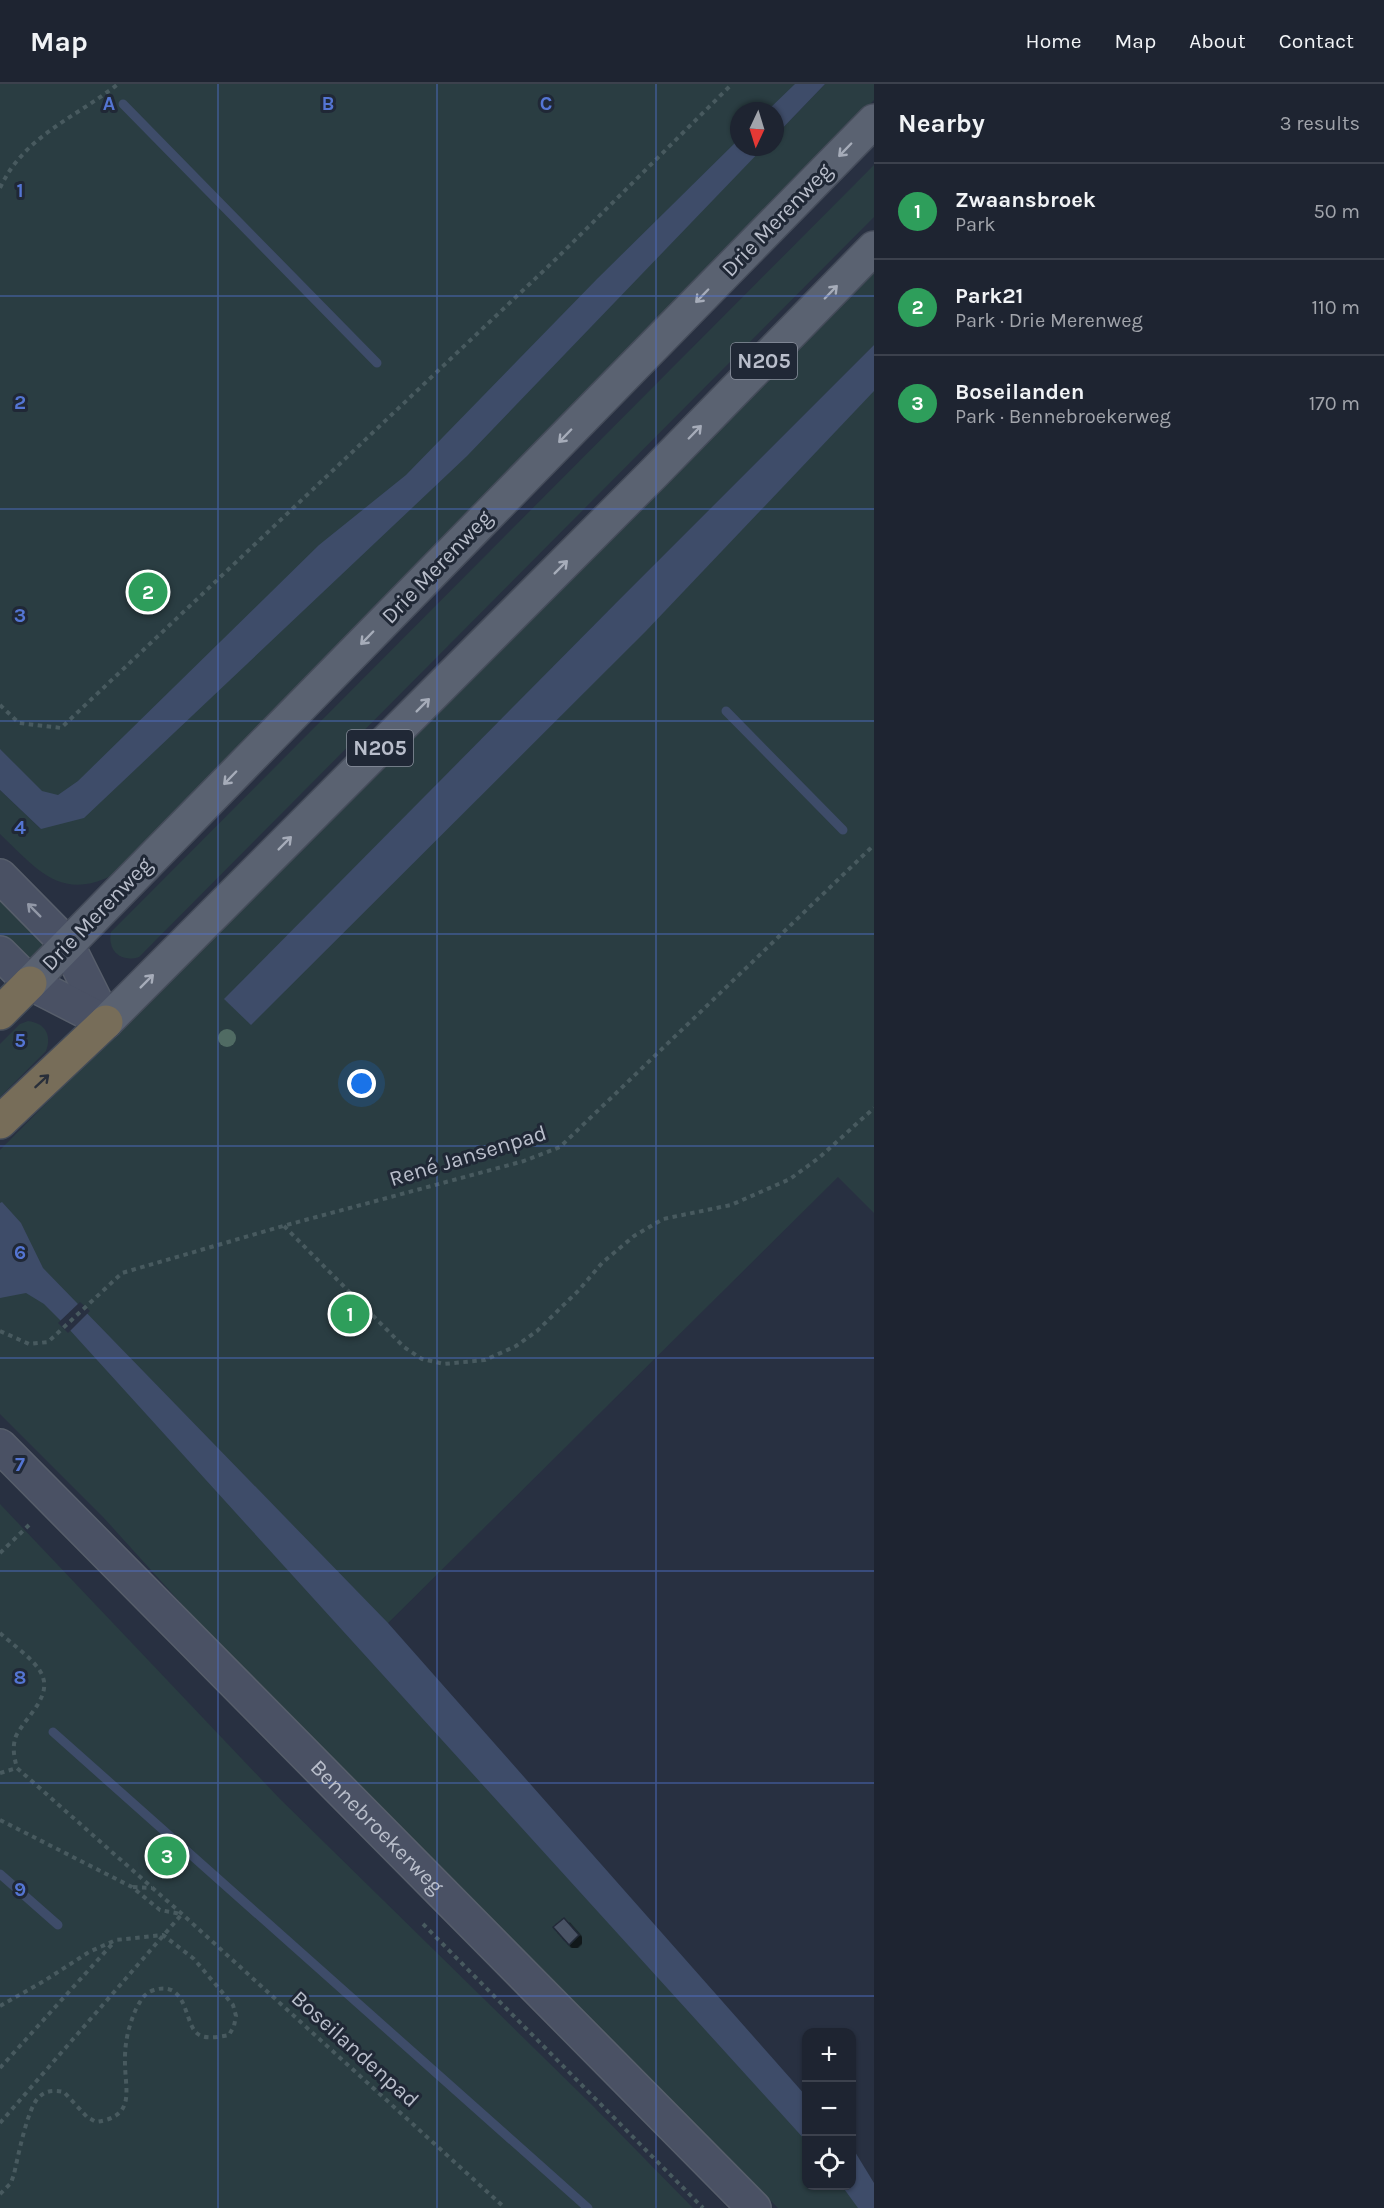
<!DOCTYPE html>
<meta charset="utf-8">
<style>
body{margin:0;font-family:Karla,sans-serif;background:#262c39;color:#f1f3f6}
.controls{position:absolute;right:18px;bottom:18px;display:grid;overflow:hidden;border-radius:12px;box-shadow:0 2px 4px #0004}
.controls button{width:54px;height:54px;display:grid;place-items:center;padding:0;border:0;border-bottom:2px solid #3c414d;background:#1e2431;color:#f1f3f6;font:30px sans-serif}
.compass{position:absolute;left:730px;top:18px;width:54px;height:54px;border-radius:50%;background:#1e2431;box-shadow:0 2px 4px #0004;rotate:184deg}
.you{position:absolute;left:362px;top:1000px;width:21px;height:21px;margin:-15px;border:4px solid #fff;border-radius:50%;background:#1a73e8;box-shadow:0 0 0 9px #1a73e833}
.badge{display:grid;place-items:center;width:39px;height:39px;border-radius:50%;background:#94b1f4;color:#fff;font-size:20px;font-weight:700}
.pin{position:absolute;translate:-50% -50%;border:3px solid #fff;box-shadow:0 2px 6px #0006}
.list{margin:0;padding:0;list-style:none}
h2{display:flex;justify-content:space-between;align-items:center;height:78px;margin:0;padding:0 24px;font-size:26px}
h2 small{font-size:20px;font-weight:400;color:#a1a4ab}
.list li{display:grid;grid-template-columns:39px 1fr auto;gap:18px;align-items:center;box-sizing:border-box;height:96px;padding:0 24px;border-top:2px solid #3c414d}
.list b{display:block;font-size:22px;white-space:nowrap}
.list p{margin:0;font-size:20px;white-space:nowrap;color:#a1a4ab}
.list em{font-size:20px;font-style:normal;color:#a1a4ab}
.icon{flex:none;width:33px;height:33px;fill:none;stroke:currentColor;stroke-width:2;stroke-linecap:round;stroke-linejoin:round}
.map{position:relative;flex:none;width:874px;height:2124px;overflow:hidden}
header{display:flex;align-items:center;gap:36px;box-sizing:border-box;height:84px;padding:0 30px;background:#1e2431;border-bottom:2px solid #3c414d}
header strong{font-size:28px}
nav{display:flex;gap:33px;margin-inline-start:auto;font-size:21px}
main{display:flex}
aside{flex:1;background:#1e2431}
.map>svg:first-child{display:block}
.green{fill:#2a3d42}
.water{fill:#3e4c69}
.pier{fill:#283041}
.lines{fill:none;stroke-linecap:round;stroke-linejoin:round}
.stream{stroke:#3e4c69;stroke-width:9}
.building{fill:#495265;stroke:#222a38;stroke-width:1.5;filter:url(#shadow)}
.secondary-casing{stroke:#575e6b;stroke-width:36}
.primary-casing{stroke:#454c5a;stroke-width:36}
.highway-casing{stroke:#434b58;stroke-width:36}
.path{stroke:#485a5f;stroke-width:4;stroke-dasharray:4.5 4.5;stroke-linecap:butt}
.secondary{stroke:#4a5164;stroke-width:33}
.primary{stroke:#5a6271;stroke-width:33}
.highway{stroke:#776d59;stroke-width:33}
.tree{fill:#506b63}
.oneway{stroke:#a6acb9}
.oneway2{stroke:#9298a7}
.oneway3{stroke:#292f3a}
.grid{fill:none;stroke:#5475d3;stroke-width:1.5;stroke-opacity:0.55}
.labels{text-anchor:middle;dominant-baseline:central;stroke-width:6;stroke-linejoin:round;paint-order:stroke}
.shield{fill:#202836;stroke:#8b919e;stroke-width:1.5}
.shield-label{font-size:21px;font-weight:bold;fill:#b9becb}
.street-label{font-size:22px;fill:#b9becb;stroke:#202836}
.grid-label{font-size:20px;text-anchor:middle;font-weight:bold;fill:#5475d3;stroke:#202836;stroke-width:6;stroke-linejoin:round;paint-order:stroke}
</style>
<header>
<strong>Map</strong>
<nav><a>Home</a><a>Map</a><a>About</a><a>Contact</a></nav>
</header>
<main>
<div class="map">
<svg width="874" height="2124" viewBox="0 0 874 2124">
<defs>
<filter id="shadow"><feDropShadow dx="5.5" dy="5.5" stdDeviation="0" flood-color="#0009"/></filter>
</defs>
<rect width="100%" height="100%" fill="#283041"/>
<g class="green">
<path d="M0 0H809L775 27H739V63H748L60 727 0 672Z"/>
<path d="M825 0H874V16L117 789C61 819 38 786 0 750V706L41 745 764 63H775V52Z"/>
<path d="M874 81V133L139 873C121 879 107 867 111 848Z"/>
<path d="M874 185V261L618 517 225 915 874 287V1129L838 1093 377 1550 806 2034V2102H852L871 2124H778L254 1600 103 1433 0 1330V1141L2 1119H0V1066Z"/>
<path d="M0 805 52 854 28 877 0 851Z"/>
<path d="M28 937C45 939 52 951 46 967L0 1013V960L20 940Z"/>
<path d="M0 1420 280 1715 591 2020 693 2124H0Z"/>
</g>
<g class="water">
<path d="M795 0H825L775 52V27H767Z"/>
<path d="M739 55V63H764L467 372 84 734 41 745 0 706V665L42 707 58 711 78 697 319 461 406 391 597 195Z"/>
<path d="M874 261V307L646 547 251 941 224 915 618 517Z"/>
<path d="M2 1118 21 1139 43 1184 388 1539 806 2012V2057L68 1244 44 1220 26 1209 0 1214V1119Z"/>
<path d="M852 2063 874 2099V2124H858L842 2102H852Z"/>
</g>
<path class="pier" d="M80 1218 90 1227 68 1249 58 1239Z"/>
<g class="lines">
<g class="stream">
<path d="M123 20 377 279"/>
<path d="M726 627 843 746"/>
<path d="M53 1648 588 2124"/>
<path d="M0 1790 58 1841"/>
</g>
</g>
<path class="building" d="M564 1834 579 1851 569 1861 553 1843Z"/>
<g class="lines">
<g class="secondary-casing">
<g id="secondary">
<path d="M0 792 67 860 106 938"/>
<path d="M0 869 30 899 106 938"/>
<path id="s1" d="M0 1362 754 2124"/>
</g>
</g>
<g class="primary-casing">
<g id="primary">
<path d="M30 899 874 37"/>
<path d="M106 938 654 389 874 164"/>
</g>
</g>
<g class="highway-casing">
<g id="highway">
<path d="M0 929 30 899"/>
<path d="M0 1038 106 938"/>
</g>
</g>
<g class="path">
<path d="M0 104C24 52 75 34 118 0"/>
<path d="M0 621 19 639 61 644 556 175 732 0"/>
<path d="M284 1142 404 1263 422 1275 444 1280 485 1276 516 1262 537 1247 579 1206 602 1179 634 1152 663 1135 731 1121 790 1095 820 1073 874 1024"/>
<path d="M0 1247 29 1260 48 1258 122 1189 283 1142 524 1077 560 1063 874 761"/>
<path d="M0 1469 29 1441"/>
<path d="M0 1549C13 1561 31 1573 40 1587 55 1611 26 1632 16 1652 12 1663 14 1673 17 1684L182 1830 505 2124"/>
<path d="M0 1689 17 1684"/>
<path d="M0 1736 132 1803 160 1826 181 1830"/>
<path d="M133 1803 152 1804"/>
<path d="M423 1840 703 2124"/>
<path d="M0 1922 44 1897 89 1868 116 1856 163 1851 194 1875 233 1921 236 1932 234 1942 229 1951C218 1953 201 1957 194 1946 184 1931 185 1897 154 1906 144 1909 141 1916 136 1925 129 1941 125 1957 125 1974 124 2005 138 2032 96 2038L87 2033 64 2008C54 2006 46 2006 38 2014 27 2026 18 2073 14 2090L11 2099 0 2110"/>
<path d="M0 1984 114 1858"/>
<path d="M0 2039 182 1830"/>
</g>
<use href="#secondary" class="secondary"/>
<use href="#primary" class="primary"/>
<use href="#highway" class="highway"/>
</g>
<circle class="tree" cx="227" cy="954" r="9"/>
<defs><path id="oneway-shaft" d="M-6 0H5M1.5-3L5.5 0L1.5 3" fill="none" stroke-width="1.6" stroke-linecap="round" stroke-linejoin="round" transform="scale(1.5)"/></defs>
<g class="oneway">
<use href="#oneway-shaft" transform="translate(845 66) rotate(134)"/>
<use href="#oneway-shaft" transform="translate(831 208) rotate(-46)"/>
<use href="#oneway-shaft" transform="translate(702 212) rotate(134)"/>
<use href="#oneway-shaft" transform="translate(695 348) rotate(-46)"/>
<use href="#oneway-shaft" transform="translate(565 352) rotate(134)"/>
<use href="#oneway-shaft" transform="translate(561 483) rotate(-45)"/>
<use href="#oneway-shaft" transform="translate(367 554) rotate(134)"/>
<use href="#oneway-shaft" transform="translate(423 621) rotate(-45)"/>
<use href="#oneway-shaft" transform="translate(230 694) rotate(134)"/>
<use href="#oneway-shaft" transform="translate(285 759) rotate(-45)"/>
<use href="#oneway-shaft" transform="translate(147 897) rotate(-45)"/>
</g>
<use class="oneway2" href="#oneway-shaft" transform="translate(34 826) rotate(-135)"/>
<use class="oneway3" href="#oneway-shaft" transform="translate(42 997) rotate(-43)"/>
<path class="grid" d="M218 0V2124M437 0V2124M656 0V2124M0 212H874M0 425H874M0 637H874M0 850H874M0 1062H874M0 1274H874M0 1487H874M0 1699H874M0 1912H874"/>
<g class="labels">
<g class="shield">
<rect x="731" y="259" width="66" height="36" rx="4.5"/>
<rect x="347" y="646" width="66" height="36" rx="4.5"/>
</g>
<g class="shield-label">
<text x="764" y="277">N205</text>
<text x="380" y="664">N205</text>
</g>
<g class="street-label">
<text transform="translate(777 136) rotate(-46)">Drie Merenweg</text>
<text transform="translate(437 483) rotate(-46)">Drie Merenweg</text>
<text transform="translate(97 830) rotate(-46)">Drie Merenweg</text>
<text transform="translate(468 1072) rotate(-17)">René Jansenpad</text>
<text stroke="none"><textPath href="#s1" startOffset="536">Bennebroekerweg</textPath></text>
<text transform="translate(355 1965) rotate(42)">Boseilandenpad</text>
</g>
</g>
<g class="grid-label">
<text x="109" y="26">A</text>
<text x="328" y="26">B</text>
<text x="546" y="26">C</text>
<text x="20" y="113">1</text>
<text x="20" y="325">2</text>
<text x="20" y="538">3</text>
<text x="20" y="750">4</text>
<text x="20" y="963">5</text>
<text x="20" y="1175">6</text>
<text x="20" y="1387">7</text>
<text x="20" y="1600">8</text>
<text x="20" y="1812">9</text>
</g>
</svg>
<div class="controls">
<button>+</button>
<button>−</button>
<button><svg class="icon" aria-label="locate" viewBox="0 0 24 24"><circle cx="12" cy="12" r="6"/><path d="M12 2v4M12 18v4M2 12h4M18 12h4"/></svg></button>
</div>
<svg class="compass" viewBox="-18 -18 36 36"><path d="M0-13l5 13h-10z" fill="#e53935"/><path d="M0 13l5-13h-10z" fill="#a1a4ab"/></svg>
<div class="you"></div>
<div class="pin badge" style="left:350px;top:1230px;background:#2e9e5b">1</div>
<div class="pin badge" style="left:148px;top:508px;background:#2e9e5b">2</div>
<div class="pin badge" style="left:167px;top:1772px;background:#2e9e5b">3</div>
</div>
<aside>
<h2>Nearby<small>3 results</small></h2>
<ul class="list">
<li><span class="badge" style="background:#2e9e5b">1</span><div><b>Zwaansbroek</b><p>Park</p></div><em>50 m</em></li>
<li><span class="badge" style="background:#2e9e5b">2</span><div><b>Park21</b><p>Park · Drie Merenweg</p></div><em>110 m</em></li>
<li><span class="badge" style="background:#2e9e5b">3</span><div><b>Boseilanden</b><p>Park · Bennebroekerweg</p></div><em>170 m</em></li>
</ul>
</aside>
</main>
